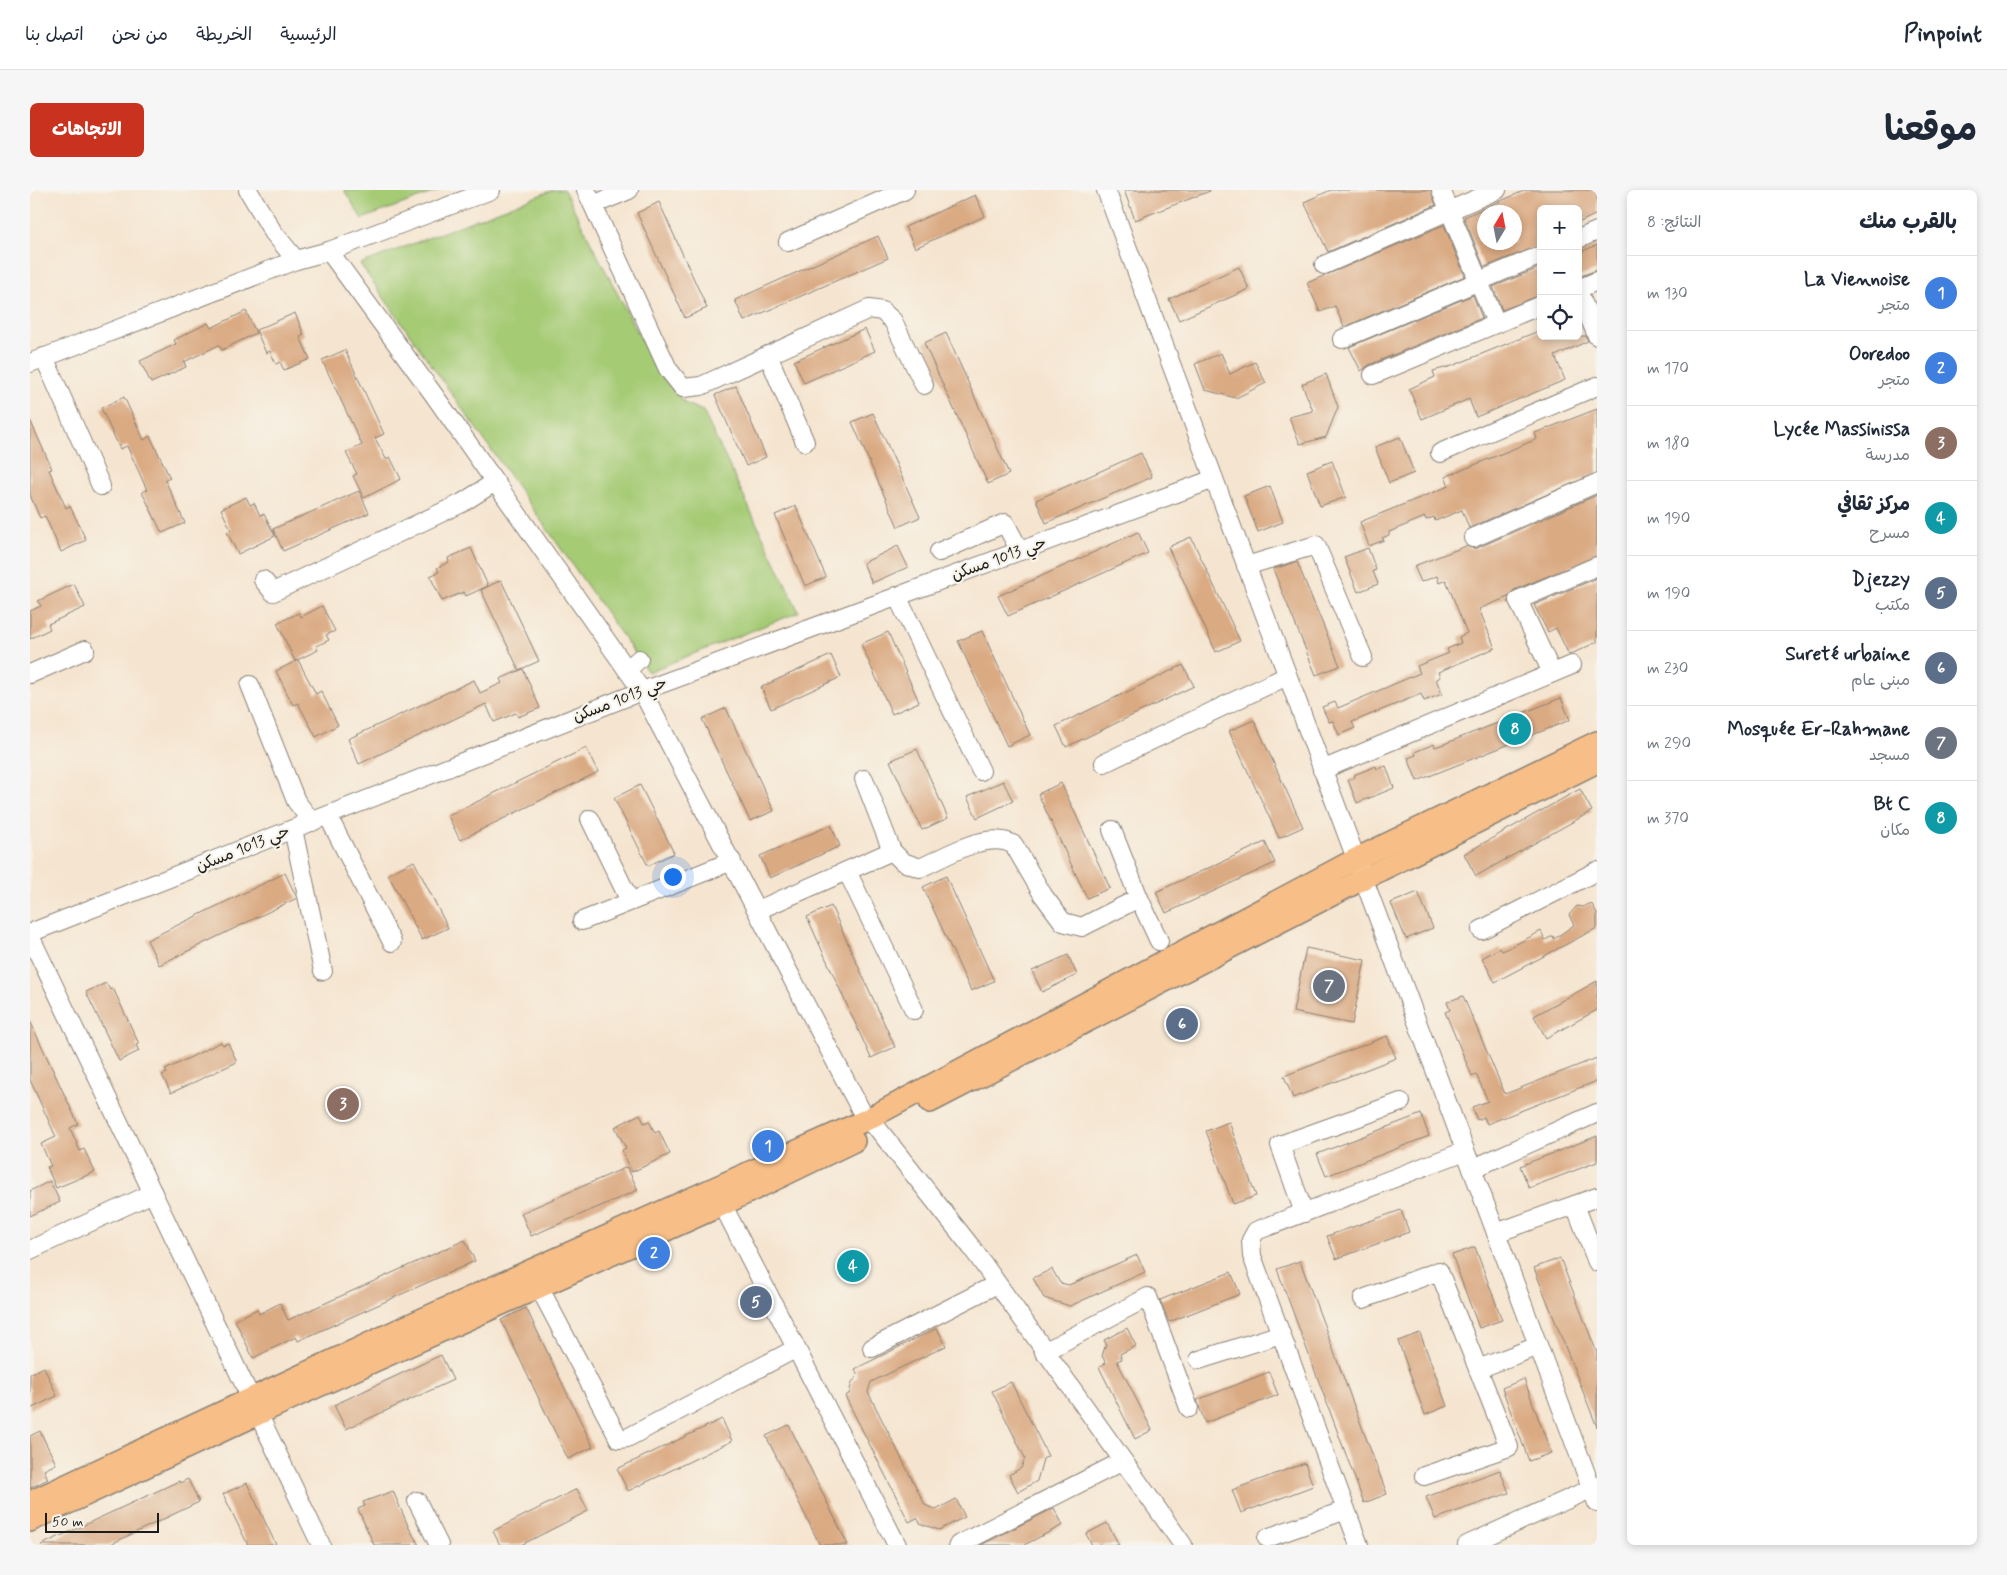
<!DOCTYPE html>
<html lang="ar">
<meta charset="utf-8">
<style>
body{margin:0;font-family:Mynerve,"Playpen Sans Arabic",sans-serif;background:#f6f6f7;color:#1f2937;direction:rtl}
.controls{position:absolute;right:15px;top:15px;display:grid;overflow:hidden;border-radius:8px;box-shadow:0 2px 8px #0003}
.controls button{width:45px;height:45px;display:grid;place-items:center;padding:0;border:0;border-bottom:1px solid #e0e1e3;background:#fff;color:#1f2937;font:25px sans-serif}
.compass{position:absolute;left:1447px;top:15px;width:45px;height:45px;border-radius:50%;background:#fff;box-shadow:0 2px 8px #0003;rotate:10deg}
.scale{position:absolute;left:15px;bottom:12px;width:114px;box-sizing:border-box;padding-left:5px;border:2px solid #1c1c1c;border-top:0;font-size:14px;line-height:18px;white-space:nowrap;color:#1c1c1c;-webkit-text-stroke:4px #f7f3e8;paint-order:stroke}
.you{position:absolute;left:642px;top:686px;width:18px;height:18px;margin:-12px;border:4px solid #fff;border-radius:50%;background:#1a73e8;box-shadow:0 0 0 8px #1a73e833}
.badge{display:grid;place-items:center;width:32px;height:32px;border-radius:50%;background:#c8321e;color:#fff;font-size:16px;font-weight:700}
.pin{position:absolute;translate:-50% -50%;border:2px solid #fff;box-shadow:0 1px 5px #0006}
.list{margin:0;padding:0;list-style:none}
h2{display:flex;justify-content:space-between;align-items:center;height:65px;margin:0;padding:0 20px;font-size:21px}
h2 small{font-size:16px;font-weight:400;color:#747a83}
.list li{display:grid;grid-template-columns:32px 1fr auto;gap:15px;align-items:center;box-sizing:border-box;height:75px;padding:0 20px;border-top:1px solid #e0e1e3}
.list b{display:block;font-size:19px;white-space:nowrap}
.list p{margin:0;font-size:16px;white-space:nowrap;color:#747a83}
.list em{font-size:16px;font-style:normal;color:#747a83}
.icon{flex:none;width:28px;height:28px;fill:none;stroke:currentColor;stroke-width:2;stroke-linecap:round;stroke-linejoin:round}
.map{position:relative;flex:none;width:1567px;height:1355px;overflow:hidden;direction:ltr;border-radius:8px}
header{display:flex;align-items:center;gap:30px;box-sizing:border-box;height:70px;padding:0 25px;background:#fff;border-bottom:1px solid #e0e1e3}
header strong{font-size:24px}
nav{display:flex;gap:28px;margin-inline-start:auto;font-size:18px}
.intro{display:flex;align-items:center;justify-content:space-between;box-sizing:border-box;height:120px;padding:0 30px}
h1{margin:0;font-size:35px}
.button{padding:12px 22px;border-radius:8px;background:#c8321e;color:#fff;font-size:18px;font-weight:700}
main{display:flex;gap:30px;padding:0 30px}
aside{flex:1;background:#fff;border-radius:8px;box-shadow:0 2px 8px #0003}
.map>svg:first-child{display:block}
.green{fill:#a5cb75;stroke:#607448}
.building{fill:#daaa83;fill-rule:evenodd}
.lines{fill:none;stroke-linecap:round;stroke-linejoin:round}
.minor-casing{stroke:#888076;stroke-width:20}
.major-casing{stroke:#888076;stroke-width:24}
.minor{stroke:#fff;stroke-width:18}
.major{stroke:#f7be87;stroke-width:21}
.labels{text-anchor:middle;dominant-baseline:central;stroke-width:4.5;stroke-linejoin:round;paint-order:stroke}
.street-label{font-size:16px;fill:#1c1c1c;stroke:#f7f3e8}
</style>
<header>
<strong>Pinpoint</strong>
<nav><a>الرئيسية</a><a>الخريطة</a><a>من نحن</a><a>اتصل بنا</a></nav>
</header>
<div class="intro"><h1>موقعنا</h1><a class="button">الاتجاهات</a></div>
<main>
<aside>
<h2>بالقرب منك<small>النتائج: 8</small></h2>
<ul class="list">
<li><span class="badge" style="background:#3f7fe0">1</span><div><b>La Viennoise</b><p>متجر</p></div><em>130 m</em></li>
<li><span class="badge" style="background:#3f7fe0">2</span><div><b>Ooredoo</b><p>متجر</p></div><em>170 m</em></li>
<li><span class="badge" style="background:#8d6e63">3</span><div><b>Lycée Massinissa</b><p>مدرسة</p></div><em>180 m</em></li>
<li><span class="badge" style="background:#0f9aa8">4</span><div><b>مركز ثقافي</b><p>مسرح</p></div><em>190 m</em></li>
<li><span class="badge" style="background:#5c6f8a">5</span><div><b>Djezzy</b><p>مكتب</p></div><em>190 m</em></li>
<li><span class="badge" style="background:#5c6f8a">6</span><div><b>Sureté urbaine</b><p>مبنى عام</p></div><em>230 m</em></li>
<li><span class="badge" style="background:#6b7280">7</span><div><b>Mosquée Er-Rahmane</b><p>مسجد</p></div><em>290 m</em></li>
<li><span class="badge" style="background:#0f9aa8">8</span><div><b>Bt C</b><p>مكان</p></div><em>370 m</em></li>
</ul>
</aside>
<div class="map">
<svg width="1567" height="1355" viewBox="0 0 1567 1355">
<rect width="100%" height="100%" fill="#f7f3e8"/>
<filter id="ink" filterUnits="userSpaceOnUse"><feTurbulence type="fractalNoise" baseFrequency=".02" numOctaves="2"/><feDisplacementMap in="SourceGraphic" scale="10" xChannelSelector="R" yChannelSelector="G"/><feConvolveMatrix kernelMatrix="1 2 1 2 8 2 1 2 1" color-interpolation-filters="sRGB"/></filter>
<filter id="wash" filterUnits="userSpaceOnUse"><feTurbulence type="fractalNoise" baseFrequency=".0096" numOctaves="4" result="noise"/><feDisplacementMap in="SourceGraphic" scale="20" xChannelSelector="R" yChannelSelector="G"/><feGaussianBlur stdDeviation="1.12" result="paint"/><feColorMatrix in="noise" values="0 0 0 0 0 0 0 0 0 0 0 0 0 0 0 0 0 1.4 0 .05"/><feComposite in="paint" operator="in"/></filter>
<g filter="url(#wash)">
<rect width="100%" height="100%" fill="#f5e5d0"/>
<g class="green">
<path d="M314 0H410L332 29Z"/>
<path d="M523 0H534L629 184 656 214 673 221 769 422 618 482 330 74Z"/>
</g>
<g id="blocks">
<g class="building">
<path d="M1094 0H1180V1L1105 30Z"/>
<path d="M1301 0H1401L1406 15 1298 62 1274 12Z"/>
<path d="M1496 0H1567V24L1548 33V19H1511V55L1454 77 1434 27ZM1454 22H1484V52H1454Z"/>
<path d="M945 5 955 26 885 58 875 37Z"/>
<path d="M629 12 677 118 655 128 607 23Z"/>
<path d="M1414 35 1435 86 1314 137 1305 116 1290 122 1277 93Z"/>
<path d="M848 46 858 68 714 131 705 110Z"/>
<path d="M1567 55V80L1548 87V63Z"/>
<path d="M1209 77 1219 99 1149 130 1139 109Z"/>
<path d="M1511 77V105L1472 120 1463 97Z"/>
<path d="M1443 105 1452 128 1339 175 1331 181 1319 157Z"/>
<path d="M216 121 226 143 192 160 189 155 154 172 156 177 121 193 110 171 146 154 144 150 178 133 181 138Z"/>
<path d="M265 123 274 145 270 147 280 169 254 180 250 172 246 174 240 161 236 163 226 140Z"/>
<path d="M835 139 845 161 774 193 764 171Z"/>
<path d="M1511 140V146H1556L1558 151 1525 166 1535 190 1446 227 1439 209 1392 229 1379 199 1405 187 1403 181 1422 176Z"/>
<path d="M916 143 979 284 958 294 894 153Z"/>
<path d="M315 160 354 244 345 248 356 269 360 267 371 289 334 308 323 286 327 284 316 263 332 255 292 170Z"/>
<path d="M1191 163 1200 184 1225 172 1236 193 1206 208 1175 200 1165 174Z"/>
<path d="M1296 184 1308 217 1296 247 1270 254 1259 227 1283 221 1272 194Z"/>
<path d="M706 196 736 267 716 276 685 205Z"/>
<path d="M94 207 114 250 120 246 140 288 135 290 155 333 132 343 112 302 117 300 97 256 90 259 71 218Z"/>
<path d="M1567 219V283L1439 338 1432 320 1405 331 1404 327 1396 330 1395 327 1359 342V345L1352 348 1354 350 1339 356 1330 332 1419 296 1415 287 1507 249 1505 243Z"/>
<path d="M843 223 890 327 868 337 822 232Z"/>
<path d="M0 230 22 279 19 280 36 318 40 316 56 350 31 362 15 326 10 328 0 305Z"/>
<path d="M1370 247 1384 283 1359 293 1345 257Z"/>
<path d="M1111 263 1122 287 1016 333 1006 310Z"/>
<path d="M1302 271 1316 307 1290 316 1277 281Z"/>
<path d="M1240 296 1253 332 1228 342 1214 306Z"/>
<path d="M329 301 339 323 253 361 243 339Z"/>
<path d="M1567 305V366L1484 400 1478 407 1449 419 1465 458 1408 482 1410 487 1406 489 1412 504 1394 511 1391 504 1322 532 1325 538 1309 545 1303 531 1299 532 1292 517 1305 512 1308 518 1390 483 1387 476 1419 463 1417 459 1431 453 1429 447 1437 443 1416 390 1409 393 1407 386 1391 392 1384 376 1436 356 1441 358H1447Z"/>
<path d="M216 307 220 315 224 313 230 325 234 324 245 346 208 364 197 342 201 340 191 319Z"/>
<path d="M766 316 796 387 775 396 745 325Z"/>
<path d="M1108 342 1118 363 978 426 968 406Z"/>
<path d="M1161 347 1210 451 1186 462 1138 357Z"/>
<path d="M868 356 878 377 842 393 833 373Z"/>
<path d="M441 358 458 396 436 406 434 402 412 411 400 386 409 382 407 378 419 372 418 368Z"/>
<path d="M1338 358 1346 380 1343 381 1348 394 1328 402 1314 367Z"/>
<path d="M1267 372 1310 476 1286 485 1243 379Z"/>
<path d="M1567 388V452L1539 465 1526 438 1518 442 1504 415Z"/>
<path d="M471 390 509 471 489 480 451 400Z"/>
<path d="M44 394 55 417 18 434 20 439 0 449V421L11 416 8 411Z"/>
<path d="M292 416 305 441 296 445 299 450 286 456 288 460 265 471 247 433 269 423 271 427Z"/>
<path d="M952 441 1000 545 977 556 928 451Z"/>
<path d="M858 442 889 512 862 524 831 454Z"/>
<path d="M801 465 811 487 741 519 731 497Z"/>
<path d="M268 470 286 504 291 501 308 535 286 547 268 513 263 515 246 481Z"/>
<path d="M1153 475 1164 496 1036 557 1026 536Z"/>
<path d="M493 479 510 518 488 527 486 523 464 532 456 514 329 574 318 549 444 490 450 503 472 493 470 489Z"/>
<path d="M1531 508 1540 530 1387 591 1378 568 1386 565 1385 562 1404 554 1405 557 1414 554Z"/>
<path d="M696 518 744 621 720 631 672 529Z"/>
<path d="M1224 530 1273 637 1249 648 1199 541Z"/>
<path d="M556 558 568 582 430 650 418 626Z"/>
<path d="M887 559 918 628 892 640 860 571Z"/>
<path d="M1346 576 1347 579 1356 576 1364 598 1327 613 1318 590 1325 587 1324 585Z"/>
<path d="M973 591 983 611 947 628 937 607Z"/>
<path d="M1031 593 1080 698 1057 708 1008 604Z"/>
<path d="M610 595 644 663 618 676 584 608Z"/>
<path d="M1550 599 1562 621 1446 686 1434 664Z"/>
<path d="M801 635 810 656 740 688 730 666Z"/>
<path d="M1235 652 1245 673 1136 723 1126 702Z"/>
<path d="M384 671 418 738 392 750 358 684Z"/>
<path d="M255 683 267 708 129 775 117 750Z"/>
<path d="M916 686 964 791 941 801 893 697Z"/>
<path d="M1388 702 1403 738 1376 749 1361 713Z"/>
<path d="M1561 713 1567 723V738L1465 792 1452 768 1470 758 1472 761 1479 758 1511 741 1515 750 1523 746 1524 749 1544 735 1539 725 1547 716 1553 717Z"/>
<path d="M801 716 865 857 841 868 777 727Z"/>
<path d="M1276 758 1335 770 1322 834 1263 822Z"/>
<path d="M1038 765 1047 785 1012 802 1002 781Z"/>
<path d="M1567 791V820L1516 848 1504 826Z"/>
<path d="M76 793 80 800 83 798 109 854 106 855 109 861 89 871 56 802Z"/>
<path d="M1433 806 1475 904 1567 868V891L1457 934 1454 927 1447 930 1442 917 1458 911 1446 884 1442 886 1415 822 1420 820 1417 812Z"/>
<path d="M0 831 48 934 40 938 50 961 54 959 65 982 26 998 17 977 21 976 11 954 26 947 0 890Z"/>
<path d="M1357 846 1366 868 1263 908 1254 886Z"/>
<path d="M191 852 193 855 198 853 207 872 141 903 132 885 137 883 135 880Z"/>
<path d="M610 924 614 933 619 931 625 943 629 941 640 964 602 982 592 960 596 958 585 937Z"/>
<path d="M1391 924 1399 946 1296 986 1287 964Z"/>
<path d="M1199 932 1226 1006 1203 1014 1176 941Z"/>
<path d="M1567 946V972L1499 998 1490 976Z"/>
<path d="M597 977 608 1000 501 1046 491 1023Z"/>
<path d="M20 991 30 1012 0 1026V1001Z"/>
<path d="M1371 1020 1379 1042 1306 1069 1297 1046Z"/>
<path d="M435 1050 445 1071 268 1151 266 1147 223 1168 205 1130 227 1119 229 1124 250 1113 258 1130Z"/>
<path d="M1445 1057 1472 1130 1449 1138 1422 1065Z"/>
<path d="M1107 1065 1115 1082 1040 1116 1014 1108 1003 1088 1022 1079 1030 1093 1039 1095Z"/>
<path d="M1530 1068 1567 1163V1237L1504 1078Z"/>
<path d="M1270 1071 1357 1304 1334 1313 1247 1079Z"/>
<path d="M1201 1082 1210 1104 1139 1132 1130 1110Z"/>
<path d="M496 1118 563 1257 538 1269 471 1130Z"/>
<path d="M907 1138 916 1156 841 1192 838 1202 895 1315 906 1320 926 1309 935 1327 909 1340 891 1334 887 1328 879 1332 815 1206 819 1204 822 1192 828 1186 825 1179Z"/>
<path d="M1097 1138 1106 1156 1090 1164 1092 1169 1087 1171 1122 1240 1105 1249 1069 1177 1076 1173 1072 1166 1076 1154 1074 1150Z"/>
<path d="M1390 1143 1417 1216 1395 1225 1368 1151Z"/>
<path d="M411 1165 423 1190 316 1239 304 1215Z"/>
<path d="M14 1177 27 1206 0 1219V1184Z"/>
<path d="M1239 1182 1248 1205 1175 1233 1167 1210Z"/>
<path d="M1494 1189 1521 1263 1499 1271 1472 1198Z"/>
<path d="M981 1192 1018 1266 1013 1269 1007 1291 988 1302 979 1285 991 1278 995 1268 962 1201Z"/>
<path d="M692 1229 702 1251 598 1301 587 1279Z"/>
<path d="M759 1235 818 1355H790L736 1246Z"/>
<path d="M10 1241 26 1274 14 1280 18 1289 0 1298V1246Z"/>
<path d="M1275 1273 1283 1296 1211 1323 1202 1300Z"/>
<path d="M1470 1280 1479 1303 1405 1329 1396 1307Z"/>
<path d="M158 1289 169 1312 79 1355H11L149 1291 150 1293Z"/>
<path d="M217 1293 246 1355H218L193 1304Z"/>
<path d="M547 1299 558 1321 491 1355H470L463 1341Z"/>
<path d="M363 1301 379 1338 389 1355H344L328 1319 335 1316 333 1312Z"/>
<path d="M1024 1318 1033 1335 994 1355H951Z"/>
<path d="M1077 1333 1089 1355H1062L1056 1344Z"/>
</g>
</g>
</g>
<g filter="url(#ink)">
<use href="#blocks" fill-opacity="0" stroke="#888076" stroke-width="1"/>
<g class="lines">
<g class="minor-casing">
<g id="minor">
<path d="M218 0 243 42 266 70"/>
<path d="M556 0 638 179 653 198 671 196 839 119 852 121 863 131 894 195"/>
<path d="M1076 0 1567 1313"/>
<path d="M1411 0 1466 133"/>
<path d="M563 15 599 0"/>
<path d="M1548 49 1567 41"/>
<path d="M758 52 875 0"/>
<path d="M299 61 404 205 612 501 836 930 848 939 942 1058 1153 1355"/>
<path d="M1294 75 1467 0"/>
<path d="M1548 99 1567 91"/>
<path d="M1548 101 1567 146"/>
<path d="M1312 149 1511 65"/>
<path d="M738 165 775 252"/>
<path d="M14 167 71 296"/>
<path d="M0 173 266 70 299 61 461 0"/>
<path d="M1343 185 1511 115"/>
<path d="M1410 263 1567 196"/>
<path d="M1443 348 1567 293"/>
<path d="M909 362 975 333 990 361"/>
<path d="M1216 376 1286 355 1333 467"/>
<path d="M233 390 243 402 432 313 465 292"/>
<path d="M867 406 951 581"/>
<path d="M597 480 609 469"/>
<path d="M1522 483 1488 410 1567 376"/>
<path d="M0 484 55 460"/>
<path d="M220 495 266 611 282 632"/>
<path d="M1074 573 1257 486"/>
<path d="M1292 580 1542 475"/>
<path d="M834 589 862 661"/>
<path d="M298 626 362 752"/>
<path d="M560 629 600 711"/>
<path d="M263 639 293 781"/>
<path d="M1082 640 1109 708"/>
<path d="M817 681 884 820"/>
<path d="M728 720 862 661 873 672 890 678C915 667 958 639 984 655L1013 705 1033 732 1052 737 1109 708 1129 751"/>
<path d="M552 731 702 671"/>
<path d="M1451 740 1567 681"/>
<path d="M0 743 612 501 1184 289"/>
<path d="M0 746 291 1355"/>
<path d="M1442 979 1567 923"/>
<path d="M687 1004 867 1355"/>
<path d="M1545 1015 1567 1072"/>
<path d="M1274 1023 1250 955 1371 912"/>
<path d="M1466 1043 1567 1007"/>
<path d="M0 1060 123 1003"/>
<path d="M509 1097 589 1249 597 1248 765 1159"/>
<path d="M1333 1109 1409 1081 1479 1257 1394 1286"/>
<path d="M842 1158 967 1094"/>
<path d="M1014 1162 1118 1107 1159 1218"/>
<path d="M1169 1170 1251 1144"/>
<path d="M1448 1179 1508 1156"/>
<path d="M387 1311 409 1355"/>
<path d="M1237 1348 1316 1320"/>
<path d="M928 1355 1093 1271"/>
<path d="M1329 1355 1222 1066 1221 1050 1226 1041 1435 961"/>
<path d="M1437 1355 1567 1296"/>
</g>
</g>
<g class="major-casing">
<g id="major">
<path d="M900 912 1333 689 1567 572"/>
<path d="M0 1312 370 1139 836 930 1326 669 1567 552"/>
<path d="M0 1331 271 1204 692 1015 824 951"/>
</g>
</g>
<use href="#minor" class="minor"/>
<use href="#major" class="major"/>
</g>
</g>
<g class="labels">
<g class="street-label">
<text transform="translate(969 369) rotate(-20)">حي 1013 مسكن</text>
<text transform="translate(590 510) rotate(-21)">حي 1013 مسكن</text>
<text transform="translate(213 659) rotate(-22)">حي 1013 مسكن</text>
</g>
</g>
</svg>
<div class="controls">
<button>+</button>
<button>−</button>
<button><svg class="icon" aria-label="locate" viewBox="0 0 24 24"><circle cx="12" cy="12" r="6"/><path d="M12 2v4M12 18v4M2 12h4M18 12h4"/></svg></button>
</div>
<svg class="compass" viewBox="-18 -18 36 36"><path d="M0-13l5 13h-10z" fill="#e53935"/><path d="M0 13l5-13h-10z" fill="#747a83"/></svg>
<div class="scale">50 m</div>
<div class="you"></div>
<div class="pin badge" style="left:738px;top:956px;background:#3f7fe0">1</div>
<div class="pin badge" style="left:624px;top:1063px;background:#3f7fe0">2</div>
<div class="pin badge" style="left:313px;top:914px;background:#8d6e63">3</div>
<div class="pin badge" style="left:823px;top:1076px;background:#0f9aa8">4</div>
<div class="pin badge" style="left:726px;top:1112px;background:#5c6f8a">5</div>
<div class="pin badge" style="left:1152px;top:834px;background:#5c6f8a">6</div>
<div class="pin badge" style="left:1299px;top:796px;background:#6b7280">7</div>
<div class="pin badge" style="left:1485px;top:539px;background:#0f9aa8">8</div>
</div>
</main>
